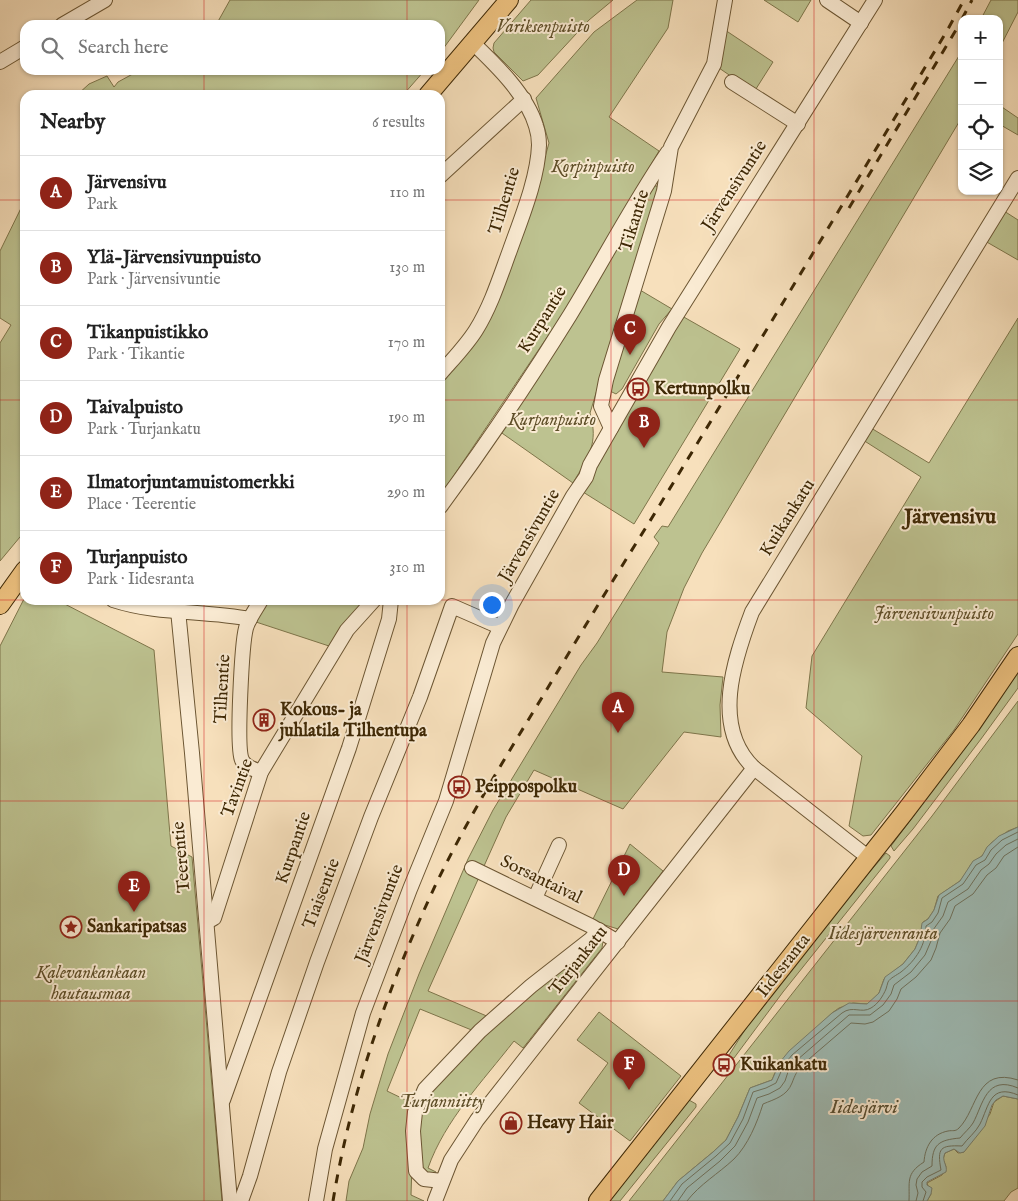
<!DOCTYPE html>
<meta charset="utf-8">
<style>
body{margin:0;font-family:"IM FELL English",serif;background:#f6f6f6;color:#222}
.controls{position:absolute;right:15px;top:15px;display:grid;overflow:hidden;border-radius:10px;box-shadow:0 1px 4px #0004}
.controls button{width:45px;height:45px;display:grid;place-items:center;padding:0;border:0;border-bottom:1px solid #e0e0e0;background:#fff;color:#222;font:25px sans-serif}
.you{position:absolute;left:491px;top:604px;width:18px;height:18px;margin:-12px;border:4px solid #fff;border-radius:50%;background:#1a73e8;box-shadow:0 0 0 8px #1a73e833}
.badge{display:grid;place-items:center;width:32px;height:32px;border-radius:50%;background:#8f2418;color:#fff;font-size:16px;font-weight:700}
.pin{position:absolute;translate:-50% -41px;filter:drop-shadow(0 1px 2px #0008)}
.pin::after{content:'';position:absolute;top:26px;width:18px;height:15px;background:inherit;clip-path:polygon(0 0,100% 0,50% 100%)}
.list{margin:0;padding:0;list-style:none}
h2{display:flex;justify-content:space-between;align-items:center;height:65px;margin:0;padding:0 20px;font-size:21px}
h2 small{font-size:16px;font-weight:400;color:#767676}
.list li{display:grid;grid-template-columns:32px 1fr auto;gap:15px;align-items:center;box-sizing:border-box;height:75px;padding:0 20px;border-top:1px solid #e0e0e0}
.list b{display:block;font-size:19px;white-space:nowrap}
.list p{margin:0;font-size:16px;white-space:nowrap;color:#767676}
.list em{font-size:16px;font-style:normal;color:#767676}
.icon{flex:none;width:28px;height:28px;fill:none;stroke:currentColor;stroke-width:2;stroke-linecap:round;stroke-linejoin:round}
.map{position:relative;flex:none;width:1018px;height:1201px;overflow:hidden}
.search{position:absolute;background:#fff;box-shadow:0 1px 4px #0004;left:20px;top:20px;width:425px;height:55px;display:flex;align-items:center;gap:12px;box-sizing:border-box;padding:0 18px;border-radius:15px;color:#767676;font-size:19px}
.panel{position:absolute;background:#fff;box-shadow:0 1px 4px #0004;left:20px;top:90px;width:425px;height:515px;border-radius:15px}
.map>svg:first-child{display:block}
.green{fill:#bdc290;stroke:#7e754a}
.water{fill:#9ebcb6;stroke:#78816f}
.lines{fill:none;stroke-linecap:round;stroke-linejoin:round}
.shore{stroke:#6e725e;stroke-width:1}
.minor-casing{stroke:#6c5633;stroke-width:16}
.major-casing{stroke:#3e2805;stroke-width:20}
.minor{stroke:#faebd3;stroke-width:14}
.major{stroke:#ecc07e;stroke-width:18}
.rail{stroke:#3e2805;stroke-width:3;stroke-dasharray:9 9;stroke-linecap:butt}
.grid{fill:none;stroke:#d62828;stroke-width:1;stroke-opacity:0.55}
.labels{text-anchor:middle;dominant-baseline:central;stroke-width:4;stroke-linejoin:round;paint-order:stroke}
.park-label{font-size:18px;font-style:italic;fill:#5e4e28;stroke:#faebd3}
.street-label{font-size:18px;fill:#3e2805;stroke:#faebd3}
.poi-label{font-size:18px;font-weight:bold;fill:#3e2805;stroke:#faebd3;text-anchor:start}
.water-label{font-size:19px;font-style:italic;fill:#564d31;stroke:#faebd3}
.district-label{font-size:22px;font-weight:bold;fill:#3e2805;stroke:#faebd3}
</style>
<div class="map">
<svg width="1018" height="1201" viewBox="0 0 1018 1201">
<rect width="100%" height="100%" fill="#f7e0bc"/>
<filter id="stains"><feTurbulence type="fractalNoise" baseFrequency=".004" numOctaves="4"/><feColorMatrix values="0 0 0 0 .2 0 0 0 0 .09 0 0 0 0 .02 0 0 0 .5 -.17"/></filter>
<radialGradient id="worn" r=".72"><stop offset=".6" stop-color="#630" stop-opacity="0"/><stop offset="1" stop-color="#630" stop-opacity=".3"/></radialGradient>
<g class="green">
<path d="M230 0H479L440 53V25H216Z"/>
<path d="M531 0H613L589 20 538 75 523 81 494 52 493 48 494 43Z"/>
<path d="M637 0H673L668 28 609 117 659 151 562 315 440 496V383L473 347 497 303 526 224 549 143 536 98 594 32Z"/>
<path d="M764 0H811L798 22Z"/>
<path d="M991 0H1018V12L999 49V19H981Z"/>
<path d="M725 30 773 62 754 92 719 68Z"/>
<path d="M962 51V117L702 553 684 588 667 632 662 672 723 677 720 705 721 737 684 732 623 809 534 770 506 817 428 991 489 1017 474 1031 420 1009 387 1091 414 1104 411 1195 424 1201H346L349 1181 363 1148 370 1114 388 1054 419 974 468 859 493 810 581 665 597 643 659 543 654 537 662 526 668 527Z"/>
<path d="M140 70H425L403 95H77L89 84 107 76 114 87 118 82Z"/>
<path d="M999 105 1018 118V135L999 124Z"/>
<path d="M653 186H657L658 190 590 413C599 444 588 457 573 483L499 431Z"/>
<path d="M25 200V531L0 561V343L11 325 0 318V251Z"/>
<path d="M1004 211 1018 220V260L985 241Z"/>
<path d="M640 290 672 309 659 324 622 389 616 394 610 391Z"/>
<path d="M682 316 740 349 634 524 583 492 631 404Z"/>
<path d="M1018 318V634L954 730 871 835 863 836 849 826 862 756 806 708 812 656 921 477 863 440 871 428 929 463Z"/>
<path d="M25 597V600H57L154 650 171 846 192 857 222 1201H0V646Z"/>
<path d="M268 600H366L329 646 256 622Z"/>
<path d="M1018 671V688L981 739 913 829 894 851 891 846 971 739Z"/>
<path d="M1018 701V827L1008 831 991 843 982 856 971 864 968 870 960 881 938 896 934 910 928 919 923 922 920 937 915 949 903 964 884 979 879 993 868 1004 853 1003 839 1008 832 1013 778 1065 772 1080 750 1088 738 1117 726 1140 713 1152 678 1181 663 1201H629L932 816Z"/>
<path d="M630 844 663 871 618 929 592 921Z"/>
<path d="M886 853 890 856V858L783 992 734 1058H731L729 1055 748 1025 854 890Z"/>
<path d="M599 939 603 941 602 948 523 1048 514 1041C483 1081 445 1120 428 1168L436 1172 435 1176 423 1172 417 1152 422 1101 482 1033Z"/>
<path d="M599 1012 681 1076 630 1141 579 1103 608 1063 577 1040Z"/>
<path d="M1003 1096 1018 1099V1188L1011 1192 1004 1201H927L931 1194 927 1183 942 1175 946 1167 943 1159 945 1153 954 1149 958 1153 964 1152 990 1114 994 1102Z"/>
<path d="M689 1100 696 1104V1107L620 1201H608Z"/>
</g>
<path class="water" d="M1018 827V1099L1003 1096 996 1100 992 1105 985 1126 964 1152 960 1153 954 1149 945 1153C941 1161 948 1165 946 1172L927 1182V1185L932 1188 931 1194 927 1201H663L678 1181 713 1152 726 1140 738 1117 750 1088 772 1080 780 1062 789 1051 832 1013 849 1003 867 1004 879 993 885 977 903 964 915 949 920 937 922 923 928 919 934 910 939 895 960 881 973 861 982 856 987 847 999 836Z"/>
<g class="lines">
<g class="shore">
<path d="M670 1201 682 1184 716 1156 730 1143 743 1119 753 1092 766 1088 776 1083 784 1065 792 1055 842 1013C853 1005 861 1014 871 1008 878 1004 883 996 886 989 887 987 887 984 888 982 890 978 897 975 901 972 916 960 926 945 926 926L932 922 938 913 942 898 963 884 976 865 985 860 991 850 1002 840 1018 832"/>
<path d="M678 1201 687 1188 720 1161 735 1146 748 1122 757 1098 769 1094 780 1088 785 1081 789 1069 797 1060 849 1015H870L883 1005 891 994 894 985 911 972 925 955 931 941 933 930 943 916 948 902 968 889 981 870 989 864 996 854 1006 845 1018 839"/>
<path d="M687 1201C700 1184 718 1174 734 1159 748 1145 757 1123 763 1104 775 1099 787 1096 792 1083 795 1075 797 1071 802 1065L851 1023 865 1024 873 1022 889 1011 897 999 901 989 916 977 931 960 936 948 940 933 950 919 955 906 973 894 987 875 996 868 1004 856 1018 847"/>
<path d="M909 1201C910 1182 905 1174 924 1162 925 1147 932 1134 948 1131 953 1130 955 1132 959 1128 978 1109 976 1066 1018 1080"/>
<path d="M916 1201 918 1193 916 1185 917 1179 922 1172 932 1166C932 1144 939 1140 960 1138 964 1133 970 1128 973 1123 983 1105 986 1074 1018 1088"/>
<path d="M923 1201 926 1192 922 1187V1182L927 1177 941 1170C937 1148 940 1145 962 1146 967 1139 976 1132 980 1124 989 1106 990 1083 1018 1095"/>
</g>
<g class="minor-casing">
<g id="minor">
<path d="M827 0 861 23"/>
<path d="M62 25 105 0"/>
<path d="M0 62 25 47"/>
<path d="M732 82 798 124"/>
<path d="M440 176 524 99"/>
<path d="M440 374C452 360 466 346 476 330 491 306 500 277 510 250 521 219 538 178 539 145 539 139 538 132 536 126 527 95 496 65 473 43"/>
<path d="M611 428 601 406 606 380 664 191 671 147 714 64 725 0"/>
<path d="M440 507C486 445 529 381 570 315 603 261 632 205 668 152"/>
<path d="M113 600C159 615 204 610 250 619"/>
<path d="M177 600 192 753 230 1201"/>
<path d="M261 600C256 609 249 618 246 628 242 643 236 747 242 760 245 767 253 769 261 772"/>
<path d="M869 858 754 768C711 727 734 660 752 612L1018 178"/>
<path d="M472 868 591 926 618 942"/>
<path d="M535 898 559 845"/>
<path d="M207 922 214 918 261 772 347 630 374 600"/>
<path d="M223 1100 349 748 389 619 391 600"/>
<path d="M442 1181 424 1179 416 1171 413 1131 415 1112 425 1089 480 1031 531 986 591 939 599 930"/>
<path d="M241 1201 250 1176 279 1072 317 962 371 817 420 697 452 606 500 627"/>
<path d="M316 1201 325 1149 363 1013 410 889 446 801 493 643 512 604 573 496 586 477 590 465 669 327 875 0"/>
<path d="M435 1201 451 1160 477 1120 754 768"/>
</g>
</g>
<g class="major-casing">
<g id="major">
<path d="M428 95 509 0"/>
<path d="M0 605 25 570"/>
<path d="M598 1201 904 813 971 725 1018 656"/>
</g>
</g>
<use href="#minor" class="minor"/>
<use href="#major" class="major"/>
<g class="rail">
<path d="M962 19 972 0"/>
<path d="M849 208 962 20"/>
<path d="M333 1201C351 1091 389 984 436 884 465 824 500 766 535 709 573 646 611 583 650 521 750 357 850 193 948 29L964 0"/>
</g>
</g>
<path class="grid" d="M204 0V25M407 0V25M611 0V1201M814 0V1201M204 70V95M407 70V95M0 200H25M440 200H1018M0 400H25M440 400H1018M0 600H1018M204 600V1201M407 600V1201M0 801H1018M0 1001H1018"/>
<defs>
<g id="bus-ring" transform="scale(1.125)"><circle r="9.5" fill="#faebd3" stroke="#8f2418" stroke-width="1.5"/><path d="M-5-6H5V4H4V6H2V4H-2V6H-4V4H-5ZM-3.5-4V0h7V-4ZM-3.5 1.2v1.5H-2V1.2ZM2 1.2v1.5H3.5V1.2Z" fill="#8f2418"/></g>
<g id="building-ring" transform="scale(1.125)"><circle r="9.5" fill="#faebd3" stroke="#8f2418" stroke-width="1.5"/><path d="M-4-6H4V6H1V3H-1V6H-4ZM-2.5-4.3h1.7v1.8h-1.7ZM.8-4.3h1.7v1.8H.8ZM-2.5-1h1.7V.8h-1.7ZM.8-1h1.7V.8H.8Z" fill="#8f2418"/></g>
<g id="sight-ring" transform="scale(1.125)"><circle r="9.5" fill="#faebd3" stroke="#8f2418" stroke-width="1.5"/><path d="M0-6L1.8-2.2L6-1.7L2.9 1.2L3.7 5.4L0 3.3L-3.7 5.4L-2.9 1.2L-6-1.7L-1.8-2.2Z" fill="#8f2418"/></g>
<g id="shop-ring" transform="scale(1.125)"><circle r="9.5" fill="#faebd3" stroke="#8f2418" stroke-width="1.5"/><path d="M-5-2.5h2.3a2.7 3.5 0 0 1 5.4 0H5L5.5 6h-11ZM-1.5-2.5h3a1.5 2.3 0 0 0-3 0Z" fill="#8f2418"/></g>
</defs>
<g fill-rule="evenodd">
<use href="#bus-ring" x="638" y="389"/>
<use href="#building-ring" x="264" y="720"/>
<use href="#bus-ring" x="459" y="787"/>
<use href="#sight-ring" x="71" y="927"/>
<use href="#bus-ring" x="724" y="1065"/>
<use href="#shop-ring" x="511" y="1123"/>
</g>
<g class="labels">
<g class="park-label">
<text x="543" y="27">Variksenpuisto</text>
<text x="593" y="167">Korpinpuisto</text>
<text x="552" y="420">Kurpanpuisto</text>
<text x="934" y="614">Järvensivunpuisto</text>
<text x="883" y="934">Iidesjärvenranta</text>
<text x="91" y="973">Kalevankankaan<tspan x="91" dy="21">hautausmaa</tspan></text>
<text x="442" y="1102">Turjanniitty</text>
</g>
<g class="street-label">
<text transform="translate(735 186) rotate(-57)">Järvensivuntie</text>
<text transform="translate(505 201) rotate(-73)">Tilhentie</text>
<text transform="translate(635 221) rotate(-73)">Tikantie</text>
<text transform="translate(543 320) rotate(-58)">Kurpantie</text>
<text transform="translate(788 518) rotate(-58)">Kuikankatu</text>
<text transform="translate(530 536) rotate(-60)">Järvensivuntie</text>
<text transform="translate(223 689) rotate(-87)">Tilhentie</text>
<text transform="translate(238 788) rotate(-70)">Tavintie</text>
<text transform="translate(294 848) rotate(-71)">Kurpantie</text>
<text transform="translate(182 857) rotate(-95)">Teerentie</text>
<text transform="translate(541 880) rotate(26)">Sorsantaival</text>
<text transform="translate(322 894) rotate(-69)">Tiaisentie</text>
<text transform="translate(380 914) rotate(-69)">Järvensivuntie</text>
<text transform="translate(579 961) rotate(-52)">Turjankatu</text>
<text transform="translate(784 966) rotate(-52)">Iidesranta</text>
</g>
<g class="poi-label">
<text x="654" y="389">Kertunpolku</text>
<text x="280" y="710">Kokous- ja<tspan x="280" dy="21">juhlatila Tilhentupa</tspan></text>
<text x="475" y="787">Peippospolku</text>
<text x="87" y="927">Sankaripatsas</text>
<text x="740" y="1065">Kuikankatu</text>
<text x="527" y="1123">Heavy Hair</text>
</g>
<g class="water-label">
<text x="864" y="1108">Iidesjärvi</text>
</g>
<g class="district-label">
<text x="950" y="517">Järvensivu</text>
</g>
</g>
<rect width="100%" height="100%" filter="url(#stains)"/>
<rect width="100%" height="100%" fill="url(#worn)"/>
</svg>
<div class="controls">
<button>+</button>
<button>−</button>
<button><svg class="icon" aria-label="locate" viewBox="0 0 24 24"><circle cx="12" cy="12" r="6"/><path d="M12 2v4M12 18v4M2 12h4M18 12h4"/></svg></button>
<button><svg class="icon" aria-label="layers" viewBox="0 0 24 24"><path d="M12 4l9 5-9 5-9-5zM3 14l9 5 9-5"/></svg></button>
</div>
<div class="you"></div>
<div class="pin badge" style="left:618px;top:733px">A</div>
<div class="pin badge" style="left:644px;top:448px">B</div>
<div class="pin badge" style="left:630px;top:355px">C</div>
<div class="pin badge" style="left:624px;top:896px">D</div>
<div class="pin badge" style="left:134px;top:912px">E</div>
<div class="pin badge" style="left:629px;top:1090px">F</div>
<div class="search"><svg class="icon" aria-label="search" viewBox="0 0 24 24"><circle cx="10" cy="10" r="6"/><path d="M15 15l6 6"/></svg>Search here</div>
<section class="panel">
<h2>Nearby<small>6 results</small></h2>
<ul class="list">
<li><span class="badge">A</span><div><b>Järvensivu</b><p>Park</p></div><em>110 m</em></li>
<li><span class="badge">B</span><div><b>Ylä-Järvensivunpuisto</b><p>Park · Järvensivuntie</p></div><em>130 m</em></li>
<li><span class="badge">C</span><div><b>Tikanpuistikko</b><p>Park · Tikantie</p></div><em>170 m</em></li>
<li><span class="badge">D</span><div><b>Taivalpuisto</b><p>Park · Turjankatu</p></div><em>190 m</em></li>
<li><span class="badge">E</span><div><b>Ilmatorjuntamuistomerkki</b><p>Place · Teerentie</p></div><em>290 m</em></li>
<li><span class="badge">F</span><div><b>Turjanpuisto</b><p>Park · Iidesranta</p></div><em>310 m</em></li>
</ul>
</section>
</div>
